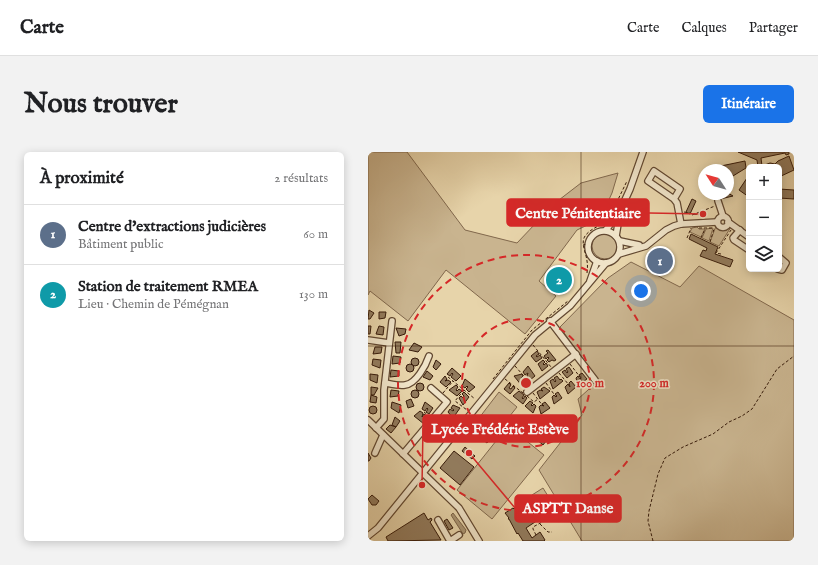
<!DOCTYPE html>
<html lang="fr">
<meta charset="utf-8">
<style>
body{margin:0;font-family:"IM FELL English",serif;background:#f2f2f2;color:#202124}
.controls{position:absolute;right:12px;top:12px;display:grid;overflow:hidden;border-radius:6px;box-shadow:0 2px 10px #0003}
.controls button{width:36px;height:36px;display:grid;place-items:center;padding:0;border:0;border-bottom:1px solid #e0e0e0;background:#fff;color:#202124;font:20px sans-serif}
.compass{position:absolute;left:330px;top:12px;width:36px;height:36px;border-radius:50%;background:#fff;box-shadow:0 2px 10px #0003;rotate:306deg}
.you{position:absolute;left:273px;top:139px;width:14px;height:14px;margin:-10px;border:3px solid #fff;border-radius:50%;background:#1a73e8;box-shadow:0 0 0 6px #1a73e833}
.badge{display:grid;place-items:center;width:26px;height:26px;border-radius:50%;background:#1a73e8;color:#fff;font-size:13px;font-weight:700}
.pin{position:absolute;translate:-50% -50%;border:2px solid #fff;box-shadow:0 1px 4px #0006}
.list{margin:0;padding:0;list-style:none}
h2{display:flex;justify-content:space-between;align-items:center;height:52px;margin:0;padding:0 16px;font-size:17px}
h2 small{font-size:13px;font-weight:400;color:#757577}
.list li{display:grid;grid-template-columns:26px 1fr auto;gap:12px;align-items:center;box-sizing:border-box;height:60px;padding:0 16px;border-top:1px solid #e0e0e0}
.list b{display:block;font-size:15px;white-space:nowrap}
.list p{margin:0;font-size:13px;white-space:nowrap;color:#757577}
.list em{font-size:13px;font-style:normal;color:#757577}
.icon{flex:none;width:22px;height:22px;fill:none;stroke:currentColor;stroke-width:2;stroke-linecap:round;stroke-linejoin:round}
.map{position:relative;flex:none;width:426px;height:389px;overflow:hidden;border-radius:6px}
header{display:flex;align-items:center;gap:24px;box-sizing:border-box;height:56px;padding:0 20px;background:#fff;border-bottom:1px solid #e0e0e0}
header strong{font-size:19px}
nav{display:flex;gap:22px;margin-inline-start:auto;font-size:14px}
.intro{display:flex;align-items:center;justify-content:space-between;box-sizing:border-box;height:96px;padding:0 24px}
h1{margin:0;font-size:28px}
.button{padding:10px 18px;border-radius:6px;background:#1a73e8;color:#fff;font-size:14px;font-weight:700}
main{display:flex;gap:24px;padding:0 24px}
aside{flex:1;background:#fff;border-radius:6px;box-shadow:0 2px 10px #0003}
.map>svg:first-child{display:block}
.green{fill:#c9b48f;stroke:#80674c}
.water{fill:#ab9573;stroke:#7c6449}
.building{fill:#927b5d;stroke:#361a09}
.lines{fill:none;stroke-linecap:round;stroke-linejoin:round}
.minor-casing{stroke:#624831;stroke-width:8}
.path{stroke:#361a09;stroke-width:1;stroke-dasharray:3 2;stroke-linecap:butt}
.minor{stroke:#efe3c8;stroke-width:5.5}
.grid{fill:none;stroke:#361a09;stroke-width:1;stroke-opacity:0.55}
.ring{fill:none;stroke:#d62828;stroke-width:2;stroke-dasharray:7 5}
.centre{fill:#d62828;stroke:#efe3c8;stroke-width:2}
.ring-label{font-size:12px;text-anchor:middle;font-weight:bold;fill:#d62828;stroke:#efe3c8;stroke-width:3;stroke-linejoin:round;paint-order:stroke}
.leader{fill:none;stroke:#d62828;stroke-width:1.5}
.callout-dot{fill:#d62828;stroke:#efe3c8;stroke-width:1.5}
.callout{fill:#d62828;stroke:#d62828;stroke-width:1.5}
.callout-label{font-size:15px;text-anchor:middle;font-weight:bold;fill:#fff}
</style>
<header>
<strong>Carte</strong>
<nav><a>Carte</a><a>Calques</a><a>Partager</a></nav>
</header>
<div class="intro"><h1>Nous trouver</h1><a class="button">Itinéraire</a></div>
<main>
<aside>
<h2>À proximité<small>2 résultats</small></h2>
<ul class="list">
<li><span class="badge" style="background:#5c6f8a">1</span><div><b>Centre d'extractions judicières</b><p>Bâtiment public</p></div><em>60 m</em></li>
<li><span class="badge" style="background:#0f9aa8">2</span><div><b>Station de traitement RMEA</b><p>Lieu · Chemin de Pémégnan</p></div><em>130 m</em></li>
</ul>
</aside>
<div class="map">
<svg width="426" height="389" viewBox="0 0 426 389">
<rect width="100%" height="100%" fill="#e7d4aa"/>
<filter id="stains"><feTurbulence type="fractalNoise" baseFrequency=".005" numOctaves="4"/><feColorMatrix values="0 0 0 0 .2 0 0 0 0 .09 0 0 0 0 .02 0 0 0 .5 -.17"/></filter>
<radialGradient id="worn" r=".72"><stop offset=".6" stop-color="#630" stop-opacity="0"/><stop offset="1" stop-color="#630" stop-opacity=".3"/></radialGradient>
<g class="green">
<path d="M0 0H39L97 78 149 91 187 51 213 31 250 21 244 41 232 67 209 78 171 129 188 144 157 182 78 118 40 169 2 139 0 143Z"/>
<path d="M348 74 354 77 362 74 363 75 351 94 342 90Z"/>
<path d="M329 75 331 77H337L333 85 322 80 324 76Z"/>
<path d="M345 76 341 89 334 86 338 77Z"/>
<circle cx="237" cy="94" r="13"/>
<path d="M263 110 312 135 331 114 426 168V389H214L171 318 214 263 210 247 230 229 192 175 240 126Z"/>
<path d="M131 240 149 255 129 280 111 266Z"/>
<path d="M140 274 176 303 124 367 89 338Z"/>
<path d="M175 336 188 357 177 364 164 343Z"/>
</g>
<path class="water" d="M85 361 98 378 97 381 95 382 83 363Z"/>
<g class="building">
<path d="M370 0H421V2L418 3 417 1 393 6 394 14 402 11 407 12 410 9 421 4 426 18 411 25V15H390L389 8Z"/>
<path d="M377 9 378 16 360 27V18H349L348 15Z"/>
<path d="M381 23V45L371 38Z"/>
<path d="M411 37 426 38V47L411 46Z"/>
<path d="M360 41 365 44 348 48 347 42Z"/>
<path d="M324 47 328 49 322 62 318 60Z"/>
<path d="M323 82 350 95 347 102 365 108 362 115 332 104 335 98 338 99 339 96 321 87Z"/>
<path d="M289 101 299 107 294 116 281 108 284 104 287 105Z"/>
<path d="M191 119 200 125 191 137 182 130Z"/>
<path d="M1 158 6 161 2 167H0Z"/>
<path d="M11 160H18L17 166 11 167Z"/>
<path d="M0 174H3L2 182H0Z"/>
<path d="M11 174 16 175 15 183 8 182Z"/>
<path d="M28 176 38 177 37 182 31 184Z"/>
<path d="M27 190H33L32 201H28Z"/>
<path d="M46 191 54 195 50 200 41 198Z"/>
<path d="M7 195H14L13 201 5 202Z"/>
<path d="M180 198 188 208 186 209 184 208 181 210 179 208 181 206 180 205 178 207 176 204 180 201 178 199Z"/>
<path d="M169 199 171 202 168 204 169 205 172 203 174 206 168 210 163 204Z"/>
<path d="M25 204 33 205 32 211 24 212Z"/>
<circle cx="47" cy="210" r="4"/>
<path d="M5 207 13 208 12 216 4 213Z"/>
<path d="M68 208 73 212 68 218 65 215Z"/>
<path d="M175 208 177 210 175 212 176 213 178 211 180 214 174 219 170 212Z"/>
<circle cx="42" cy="216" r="4"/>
<path d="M160 214 167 224 162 228 159 224 160 221 157 223 155 220Z"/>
<path d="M201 215 205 221 199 226 194 220 197 218 199 221 200 220 198 217Z"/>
<path d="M84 216 93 224 88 229 83 225 85 222 84 221 82 224 79 222Z"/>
<path d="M23 218 31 219V224L22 225Z"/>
<path d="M59 219 65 224 62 228 55 225Z"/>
<path d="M214 221 219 227 210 233 208 226 210 224 212 227 213 226 211 223Z"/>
<path d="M2 222 10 223 9 231 2 228Z"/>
<path d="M154 222 155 224 153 226 154 227 156 225 159 228 154 234 146 224Z"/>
<path d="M77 224 79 227 77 229 80 228 83 230 78 235 72 230Z"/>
<path d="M189 224 192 228 193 227 195 229 185 237 182 229 185 227 187 230 188 229 186 226Z"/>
<path d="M97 227 107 235 101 240 98 237 100 235 99 234 97 236 94 234Z"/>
<path d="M203 229 208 235 200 242 197 235 200 232 202 235 201 231Z"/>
<path d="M141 231 143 233 141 236 143 237 145 234 147 236 142 242 136 237Z"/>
<circle cx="52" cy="235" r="4"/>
<path d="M88 233 90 235 88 238 89 239 91 237 94 239 89 244 81 238Z"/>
<path d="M3 235 10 236 6 243H3Z"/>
<path d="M176 235 182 239 172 247 169 240 172 238 175 239 173 237Z"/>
<path d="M23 238 31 239 30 244 22 245Z"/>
<circle cx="47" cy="242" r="4"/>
<path d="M151 239 156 243 154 246 155 247 157 244 159 246 155 252 145 244Z"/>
<path d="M96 240 101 245 95 253 91 246 93 244 95 246 96 244 94 242Z"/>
<path d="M190 240 194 246 186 252 184 245 186 243 188 245 189 244 187 242Z"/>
<path d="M3 243 9 245 8 251 2 250Z"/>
<path d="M43 247 46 254 40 256 38 249Z"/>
<path d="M162 249 165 251 163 253 164 254 166 252 168 254 165 261 157 254Z"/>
<path d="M24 250 33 253 31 261 23 256Z"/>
<path d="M57 250 65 256 61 262 58 260 60 257 59 256 57 259 54 257Z"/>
<path d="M177 250 182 256 173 262 171 255 173 253 176 254 174 252Z"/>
<path d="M85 253 92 256 85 266 80 260 82 257 85 259 86 258 83 256Z"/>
<circle cx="5" cy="258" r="4"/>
<path d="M52 259 55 261 54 265 56 262 59 264 56 272 46 264Z"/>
<path d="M27 265 32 269 28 275 24 273Z"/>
<path d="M22 273 28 275 23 281 18 277Z"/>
<path d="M114 278 121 283 123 280 126 282 119 291 110 284Z"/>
<path d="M172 278 181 285 175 293 166 285Z"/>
<path d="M97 295 107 304 104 307 94 299Z"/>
<path d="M86 299 106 315 92 333 72 316Z"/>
<path d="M0 301 3 306 1 309H0Z"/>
<path d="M4 343 11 349 8 353H4L0 347Z"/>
<path d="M158 348 170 368 158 376 164 386 172 380 177 388 176 389H155L150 381 149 382 141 367H140L141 366 137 361 145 356 146 357 147 355Z"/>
<path d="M56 361 60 368 63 366 64 368 62 370 73 388 20 389 18 385Z"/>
<path d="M79 367 85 376 81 378 76 369Z"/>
</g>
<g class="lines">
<g class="minor-casing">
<g id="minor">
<path d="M306 47 312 37 286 19 280 29 306 47 309 51 313 72"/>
<path d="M350 49 355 64"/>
<circle cx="355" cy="70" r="5.5"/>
<path d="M360 70 381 85"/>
<path d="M238 78 252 59 262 37 275 0"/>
<path d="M372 78 365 86 366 88 381 98"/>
<circle cx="236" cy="95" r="16"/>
<path d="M248 84 252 60"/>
<path d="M252 89 271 93"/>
<path d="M251 102 278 94 298 78 306 74 313 72 349 70"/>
<path d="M410 117 414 118 418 111 411 105"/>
<path d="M222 129 229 109"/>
<path d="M182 169 227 228"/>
<path d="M0 188 21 191"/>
<path d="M17 231C23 232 31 234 37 233 48 232 58 213 61 204"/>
<path d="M159 240 208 202"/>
<path d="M0 268 91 356 111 389"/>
<path d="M8 276 16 267V238L24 169"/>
<path d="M7 301 15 283"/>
<path d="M35 302 79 250 63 236"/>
<path d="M70 368 82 389"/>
<path d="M0 384 10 376 167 183 202 154 238 111"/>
<path d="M82 389 91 383"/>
</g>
</g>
<g class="path">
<path d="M244 60 259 29"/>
<path d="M316 60 331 63"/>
<path d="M324 63 347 54"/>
<path d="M331 76H346"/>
<path d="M319 86 323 76"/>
<path d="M333 86 337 77"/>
<path d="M342 90 346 77"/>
<path d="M215 93 220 92"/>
<path d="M353 102 348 101 363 78"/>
<path d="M219 121C223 95 199 87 237 71"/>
<path d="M165 193 183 215"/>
<path d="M202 212 212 225"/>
<path d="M147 214 162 231"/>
<path d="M191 221 201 233"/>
<path d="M80 225 107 247"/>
<path d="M125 227 164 178 200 149"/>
<path d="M137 227 155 241"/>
<path d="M178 231 188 245"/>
<path d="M96 238 87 249 99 258"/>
<path d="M75 241 85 229"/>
<path d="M165 241 175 254"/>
<path d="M159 244 166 250 170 247"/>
<path d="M56 260 61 264"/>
<path d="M172 372 180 380H184"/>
<path d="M168 383 165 377V375L176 369"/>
<path d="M285 389 280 369 281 359 290 322 297 306 315 295 345 282 361 270 374 264 384 257 409 217 426 204"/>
</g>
<use href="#minor" class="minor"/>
</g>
<path class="grid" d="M213 0V389M0 194H426"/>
<g class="ring">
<circle cx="158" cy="231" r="64"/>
<circle cx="158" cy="231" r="128"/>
</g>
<circle cx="158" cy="231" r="6" class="centre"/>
<g class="ring-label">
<text x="222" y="235">100 m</text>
<text x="286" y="235">200 m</text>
</g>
<path class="leader" d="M335 62L281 61M54 333L55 276M101 301L147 356"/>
<g class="callout-dot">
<circle cx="335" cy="62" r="4"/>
<circle cx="54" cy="333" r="4"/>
<circle cx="101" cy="301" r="4"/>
</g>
<g class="callout">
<rect x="139" y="47" width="142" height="27" rx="4"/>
<rect x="55" y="263" width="154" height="27" rx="4"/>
<rect x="147" y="343" width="106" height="27" rx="4"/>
</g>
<g class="callout-label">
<text x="210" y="66">Centre Pénitentiaire</text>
<text x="132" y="282">Lycée Frédéric Estève</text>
<text x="200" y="361">ASPTT Danse</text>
</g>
<rect width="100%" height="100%" filter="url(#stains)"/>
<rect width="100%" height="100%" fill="url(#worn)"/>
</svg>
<div class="controls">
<button>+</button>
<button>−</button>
<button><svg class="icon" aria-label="layers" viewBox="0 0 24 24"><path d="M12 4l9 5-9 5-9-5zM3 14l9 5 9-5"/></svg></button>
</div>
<svg class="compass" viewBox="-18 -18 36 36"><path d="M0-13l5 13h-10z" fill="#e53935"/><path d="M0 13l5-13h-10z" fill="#757577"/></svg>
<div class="you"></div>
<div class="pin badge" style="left:292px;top:109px;background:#5c6f8a">1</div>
<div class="pin badge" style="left:191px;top:128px;background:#0f9aa8">2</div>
</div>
</main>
